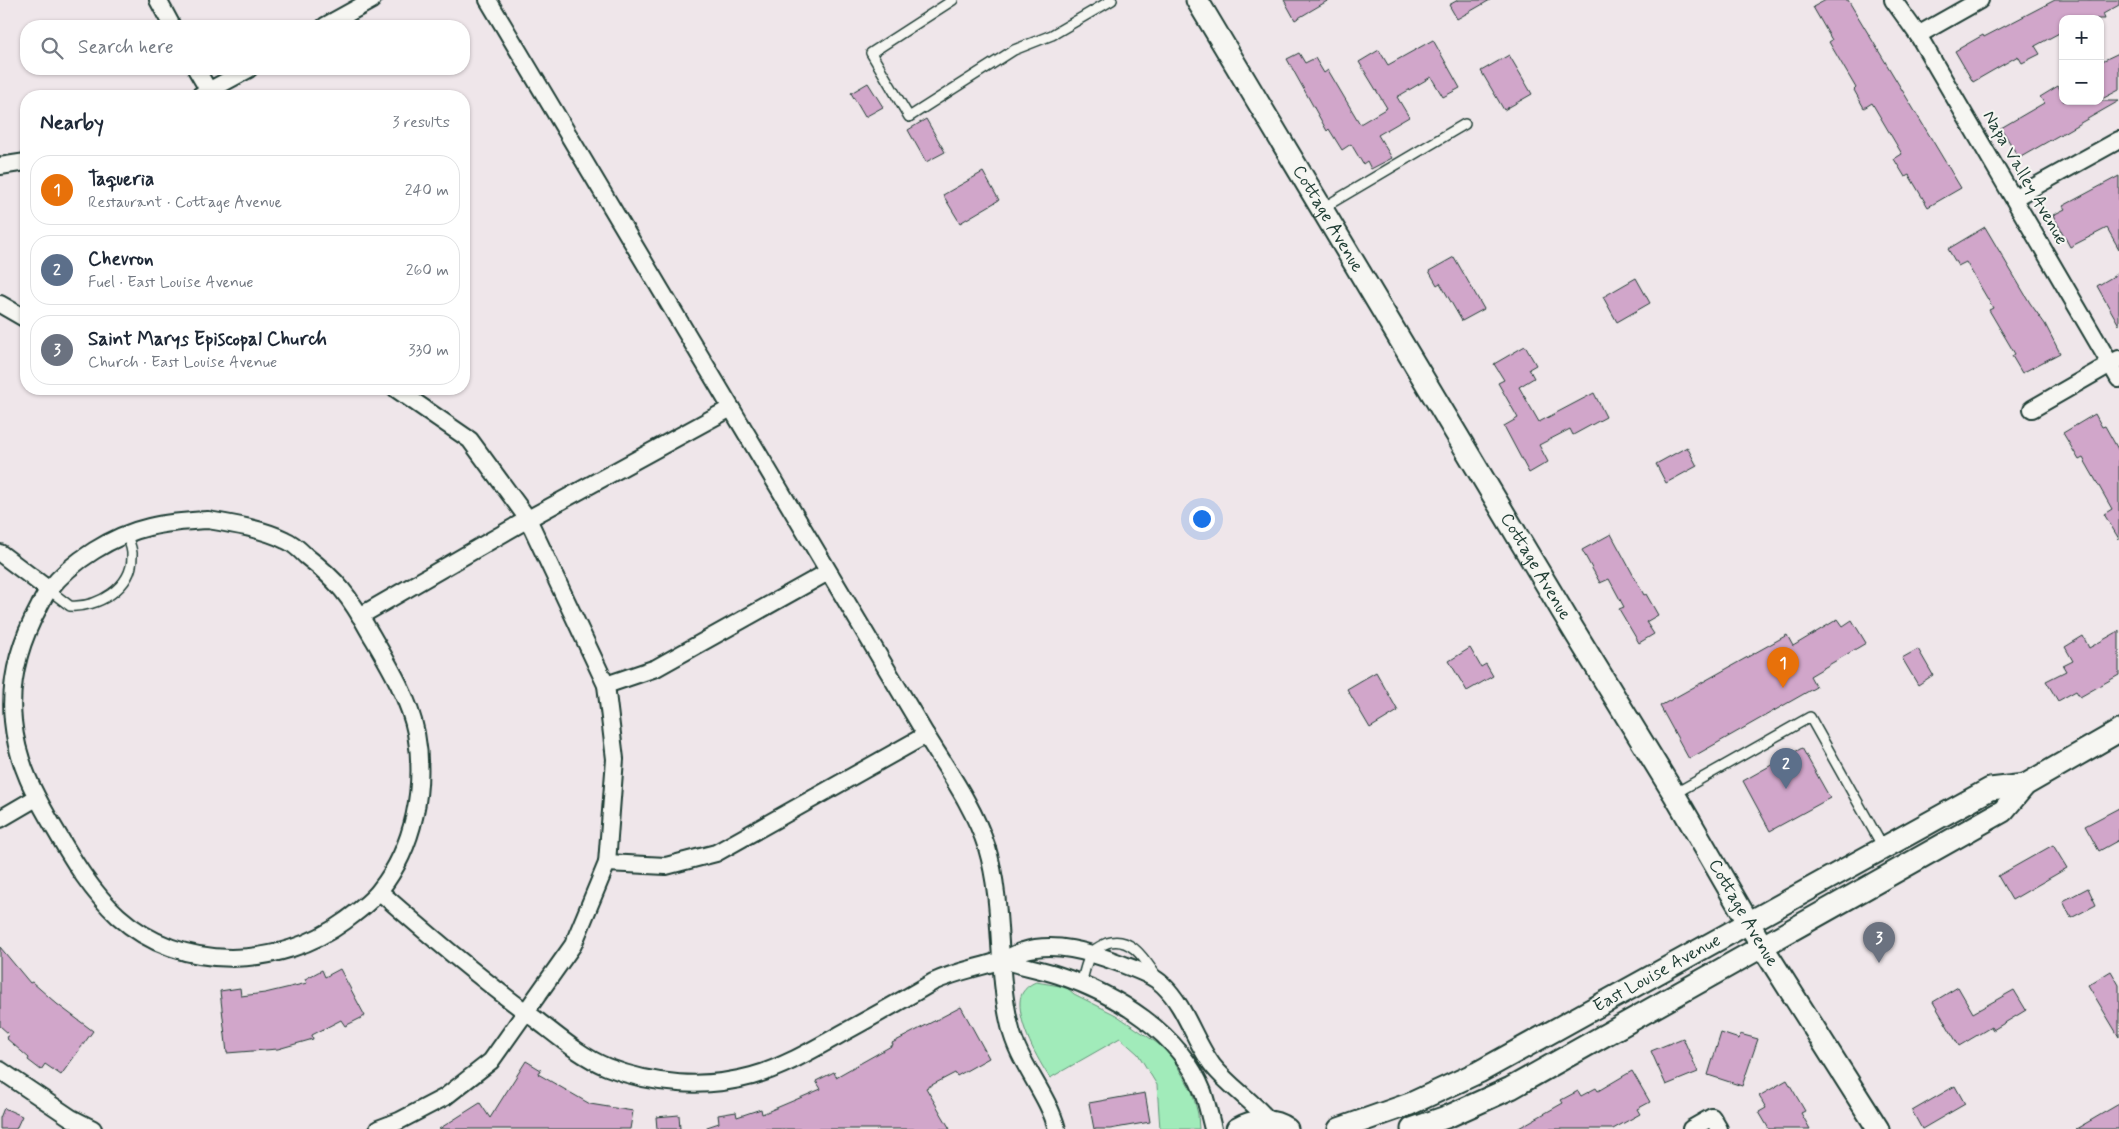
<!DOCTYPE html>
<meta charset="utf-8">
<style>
body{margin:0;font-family:Mynerve,sans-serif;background:#f6f6f7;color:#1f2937}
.controls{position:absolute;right:15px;top:15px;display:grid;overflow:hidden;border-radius:10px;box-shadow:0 1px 4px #0004}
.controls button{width:45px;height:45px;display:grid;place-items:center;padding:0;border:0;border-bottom:1px solid #e0e1e3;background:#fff;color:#1f2937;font:25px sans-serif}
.you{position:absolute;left:1201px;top:518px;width:18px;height:18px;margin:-12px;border:4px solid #fff;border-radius:50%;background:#1a73e8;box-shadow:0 0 0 8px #1a73e833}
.badge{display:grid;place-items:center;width:32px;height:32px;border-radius:50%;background:#0b8043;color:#fff;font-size:16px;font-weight:700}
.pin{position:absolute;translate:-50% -41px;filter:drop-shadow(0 1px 2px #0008)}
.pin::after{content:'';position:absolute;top:26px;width:18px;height:15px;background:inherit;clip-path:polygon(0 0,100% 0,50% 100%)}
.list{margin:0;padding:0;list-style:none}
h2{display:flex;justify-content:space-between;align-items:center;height:65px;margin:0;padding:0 20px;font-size:21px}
h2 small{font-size:16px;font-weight:400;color:#747a83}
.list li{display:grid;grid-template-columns:32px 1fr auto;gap:15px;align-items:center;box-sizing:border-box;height:70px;margin:0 10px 10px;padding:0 10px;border:1px solid #e0e1e3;border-radius:20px}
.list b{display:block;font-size:19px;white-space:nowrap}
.list p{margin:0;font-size:16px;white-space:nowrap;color:#747a83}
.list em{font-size:16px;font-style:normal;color:#747a83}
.icon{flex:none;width:28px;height:28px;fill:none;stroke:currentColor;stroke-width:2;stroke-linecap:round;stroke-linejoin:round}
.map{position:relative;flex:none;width:2119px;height:1129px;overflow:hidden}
.search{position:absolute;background:#fff;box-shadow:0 1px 4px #0004;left:20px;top:20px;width:450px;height:55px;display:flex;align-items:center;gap:12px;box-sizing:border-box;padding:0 18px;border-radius:20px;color:#747a83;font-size:19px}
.panel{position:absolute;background:#fff;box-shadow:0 1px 4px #0004;left:20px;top:90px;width:450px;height:305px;border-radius:20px}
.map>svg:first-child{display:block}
.green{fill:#a1ebba;stroke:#609477}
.building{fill:#d1a6ca;stroke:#1f3d34}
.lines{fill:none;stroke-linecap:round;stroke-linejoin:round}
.service-casing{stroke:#1f3d34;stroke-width:12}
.minor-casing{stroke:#1f3d34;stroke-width:20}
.tertiary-casing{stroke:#1f3d34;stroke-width:25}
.service{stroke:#f6f6f2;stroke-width:9}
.minor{stroke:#f6f6f2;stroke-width:16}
.tertiary{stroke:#f6f6f2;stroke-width:21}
.labels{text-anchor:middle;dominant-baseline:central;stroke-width:4;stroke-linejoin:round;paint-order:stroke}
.street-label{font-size:18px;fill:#1f3d34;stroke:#f6f6f2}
</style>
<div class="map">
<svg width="2119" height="1129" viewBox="0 0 2119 1129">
<rect width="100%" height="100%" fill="#efe6ea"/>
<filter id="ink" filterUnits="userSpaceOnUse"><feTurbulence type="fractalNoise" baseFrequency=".02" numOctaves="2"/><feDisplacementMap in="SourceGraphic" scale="10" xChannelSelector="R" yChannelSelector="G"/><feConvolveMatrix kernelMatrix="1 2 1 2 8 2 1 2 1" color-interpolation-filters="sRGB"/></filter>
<g filter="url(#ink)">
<path class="green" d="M1036 982 1066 987 1074 994 1116 1015 1157 1043 1170 1054 1192 1091 1198 1114 1199 1129H1160L1157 1085 1138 1054 1120 1038 1050 1078C1037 1059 1019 1025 1020 1002 1020 992 1028 985 1036 982Z"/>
<g class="building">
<path d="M1284 0H1329L1295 20Z"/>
<path d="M1458 0H1490L1457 19 1449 5Z"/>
<path d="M1826 0H1848L1961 188 1928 207 1909 175 1905 177 1894 159 1902 154 1872 103 1864 108 1854 90 1856 88 1829 42 1832 40 1813 7Z"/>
<path d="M2055 0H2119V5L2103 14 2105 19H2063V31L2035 46 2040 54 2022 63 2018 56 1973 82 1955 51 1983 35 1984 37Z"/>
<path d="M1433 40 1460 88 1443 97 1431 77 1397 97 1409 117 1378 135 1392 158 1371 169 1367 161 1363 164 1351 144 1342 150 1329 129 1327 131 1287 59 1299 53 1305 63 1315 58 1324 73 1328 70 1360 124 1387 108 1359 62 1379 50 1388 65Z"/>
<path d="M2119 53V90L2100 100V62Z"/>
<path d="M1509 55 1532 94 1504 110 1481 71Z"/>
<path d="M868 83 883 107 865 117 851 93Z"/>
<path d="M2058 86 2063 94V101H2119L2019 158 2001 128 2044 103 2040 97Z"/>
<path d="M926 119 945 152 926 162 908 130Z"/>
<path d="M983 172 999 200 960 223 943 195Z"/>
<path d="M2119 176V249L2107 228 2070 247 2053 215 2065 209 2063 206Z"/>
<path d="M1985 227 2030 303 2045 324 2060 353 2022 373 2012 356 2015 354 1989 310 1993 308 1966 262 1958 266 1948 249Z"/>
<path d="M1454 257 1484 309 1462 321 1440 283 1437 285 1429 271Z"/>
<path d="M2119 273V325L2097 286Z"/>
<path d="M1636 278 1650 303 1617 322 1603 297Z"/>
<path d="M1525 346 1536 365 1529 369 1534 378 1519 387 1539 422 1594 393 1606 417 1573 435 1570 429 1539 445 1548 462 1529 473 1504 426 1518 418 1498 383 1504 380 1494 364Z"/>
<path d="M2095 414 2102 427 2105 426 2119 451V539L2104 514 2112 509 2083 458 2079 460 2063 433Z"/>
<path d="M1687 447 1697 466 1666 483 1656 464Z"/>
<path d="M1611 534 1644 595 1646 594 1658 615 1646 622 1654 634 1639 643 1619 609 1624 607 1609 579 1600 583 1582 550Z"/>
<path d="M1838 619 1843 626 1852 620 1866 643 1810 676 1816 687 1689 759 1660 706 1787 635 1793 646Z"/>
<path d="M2119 631V675L2080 697 2076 691 2058 701 2046 681 2066 671 2063 666 2073 661 2065 647 2083 636 2089 648Z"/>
<path d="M1470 648 1481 667 1486 664 1493 676 1467 691 1449 661Z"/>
<path d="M1918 649 1933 675 1918 685 1902 658Z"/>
<path d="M1376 672 1398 711 1370 728 1347 689Z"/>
<path d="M1802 748 1830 798 1770 831 1743 781Z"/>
<path d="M2119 808V840L2099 851 2085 826Z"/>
<path d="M2053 845 2067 868 2012 900 1998 876Z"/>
<path d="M2088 888 2096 905 2071 918 2063 901Z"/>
<path d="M0 947 30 983 32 982 57 1004 93 1031 61 1075 45 1064 41 1070 28 1060 29 1058 6 1038 9 1034 0 1026Z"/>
<path d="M340 969 365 1016 345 1026 341 1020 312 1035 313 1039 278 1049 227 1053 220 991 240 988 241 996 265 993 307 983 305 979 322 970 325 977Z"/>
<path d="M2111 971 2119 985V1037L2088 985Z"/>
<path d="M1958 987 1973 1013 2014 990 2026 1010 1993 1030 1991 1027 1959 1046 1933 1002Z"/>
<path d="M961 1007 989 1058 957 1076 955 1073 926 1088 950 1129H708L707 1127 719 1123 718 1115 736 1112 737 1117 761 1109 762 1114 821 1089 816 1081 834 1072 836 1077 893 1045 892 1043Z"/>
<path d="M1721 1033 1739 1039 1740 1034 1758 1039 1742 1086 1708 1075Z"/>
<path d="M1683 1038 1698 1072 1666 1085 1651 1051Z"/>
<path d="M526 1061 541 1070 538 1074 590 1104 633 1111 630 1129H439L480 1103 490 1118Z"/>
<path d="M1632 1071 1650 1102 1637 1109 1640 1114 1613 1129H1517L1563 1103 1561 1100 1578 1091 1581 1096 1596 1088 1598 1091Z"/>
<path d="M1787 1080 1805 1111 1801 1113 1810 1129H1769L1759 1112 1766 1108 1759 1096Z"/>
<path d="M1955 1086 1965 1104 1922 1129 1912 1111Z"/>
<path d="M1145 1093 1150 1122 1110 1129H1094L1089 1103Z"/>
<path d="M2119 1104V1129H2076Z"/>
<path d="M4 1108 22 1116 16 1129H0V1118Z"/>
<path d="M679 1115 680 1129H657L656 1117Z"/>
</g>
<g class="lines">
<g class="service-casing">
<g id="service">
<path d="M953 0 871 53 909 117 1014 50 1052 35 1112 0"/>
<path d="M1321 209 1465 124"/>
<path d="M49 590 70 606C97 608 132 588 132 557 133 549 129 541 126 534"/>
<path d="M1674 794 1810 717 1884 849"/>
<path d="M1081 983C1084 975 1086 961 1091 954 1094 949 1102 945 1107 943 1131 935 1145 960 1157 977"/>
</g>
</g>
<g class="minor-casing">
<g id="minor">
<path d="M158 0 172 26"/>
<path d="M488 0 926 735C948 771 974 807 987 848 1004 905 996 968 1010 1026 1018 1063 1047 1092 1057 1129"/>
<path d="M1893 0 1918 35 2119 379"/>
<path d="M325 26 372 0"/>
<path d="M1918 35 1980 0"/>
<path d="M196 69 209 91"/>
<path d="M199 96 249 69"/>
<path d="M0 166 26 162"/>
<path d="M2014 198 2119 140"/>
<path d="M0 304 26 319"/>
<path d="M2032 409 2119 359"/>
<path d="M208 520C232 524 263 529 285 540 293 543 300 550 306 556 337 580 350 597 369 631 387 662 409 697 416 733 426 787 414 847 380 890 371 902 357 912 345 921 280 969 181 973 118 916 92 892 74 862 56 831 35 796 17 763 13 721 9 681 20 642 39 607 42 601 45 594 49 590 71 561 114 535 149 527 169 522 188 521 208 520Z"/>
<path d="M0 553 49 590"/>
<path d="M360 616 528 519 731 408"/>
<path d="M606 685 656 668 828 572"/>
<path d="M0 819 36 798"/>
<path d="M607 863 666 866 716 853 926 735"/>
<path d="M380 892C431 937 483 981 538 1021 560 1038 582 1057 607 1067 653 1085 705 1089 752 1076 784 1067 812 1050 841 1034 872 1017 903 1000 933 982 957 971 978 968 1002 960 1009 958 1016 953 1023 951 1054 941 1090 952 1119 963 1134 969 1151 974 1163 985 1186 1007 1194 1041 1213 1066 1230 1087 1253 1101 1270 1122"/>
<path d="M1003 960C1021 966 1040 969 1058 975 1116 994 1180 1033 1203 1092 1207 1104 1210 1117 1213 1129"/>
<path d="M0 1070 71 1118 93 1129"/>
<path d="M378 1129 399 1121 445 1097 491 1061 573 945 607 863 615 759 606 685 528 519 470 440 396 389"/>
<path d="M1691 1129 1712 1117 1719 1129"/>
</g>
</g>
<g class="tertiary-casing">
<g id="tertiary">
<path id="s1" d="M1197 0 1573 629 1674 794 1762 946 1878 1129"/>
<path d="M1237 1129C1252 1120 1272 1118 1287 1129"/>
<path id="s2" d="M1339 1129 1410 1104 1479 1072 1990 789 2025 785"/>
<path d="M1412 1129 1449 1116 1511 1088 2003 811 2025 785 2119 731"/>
</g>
</g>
<use href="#service" class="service"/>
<use href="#minor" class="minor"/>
<use href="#tertiary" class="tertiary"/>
</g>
</g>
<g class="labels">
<g class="street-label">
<text transform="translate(2025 178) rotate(60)">Napa Valley Avenue</text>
<text stroke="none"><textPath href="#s1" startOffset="255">Cottage Avenue</textPath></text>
<text stroke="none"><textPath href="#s1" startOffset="660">Cottage Avenue</textPath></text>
<text stroke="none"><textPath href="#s1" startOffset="1064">Cottage Avenue</textPath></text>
<text stroke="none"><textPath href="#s2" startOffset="355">East Louise Avenue</textPath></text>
</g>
</g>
</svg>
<div class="controls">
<button>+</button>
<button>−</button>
</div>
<div class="you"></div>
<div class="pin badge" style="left:1783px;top:688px;background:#e8710a">1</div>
<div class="pin badge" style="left:1786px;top:789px;background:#5c6f8a">2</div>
<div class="pin badge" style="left:1879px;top:963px;background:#6b7280">3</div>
<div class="search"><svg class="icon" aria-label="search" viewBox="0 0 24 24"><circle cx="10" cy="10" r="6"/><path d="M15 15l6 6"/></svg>Search here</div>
<section class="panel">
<h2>Nearby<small>3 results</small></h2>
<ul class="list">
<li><span class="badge" style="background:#e8710a">1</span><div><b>Taqueria</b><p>Restaurant · Cottage Avenue</p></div><em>240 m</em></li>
<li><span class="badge" style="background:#5c6f8a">2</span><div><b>Chevron</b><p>Fuel · East Louise Avenue</p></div><em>260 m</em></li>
<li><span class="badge" style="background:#6b7280">3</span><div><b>Saint Marys Episcopal Church</b><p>Church · East Louise Avenue</p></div><em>330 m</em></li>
</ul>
</section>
</div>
